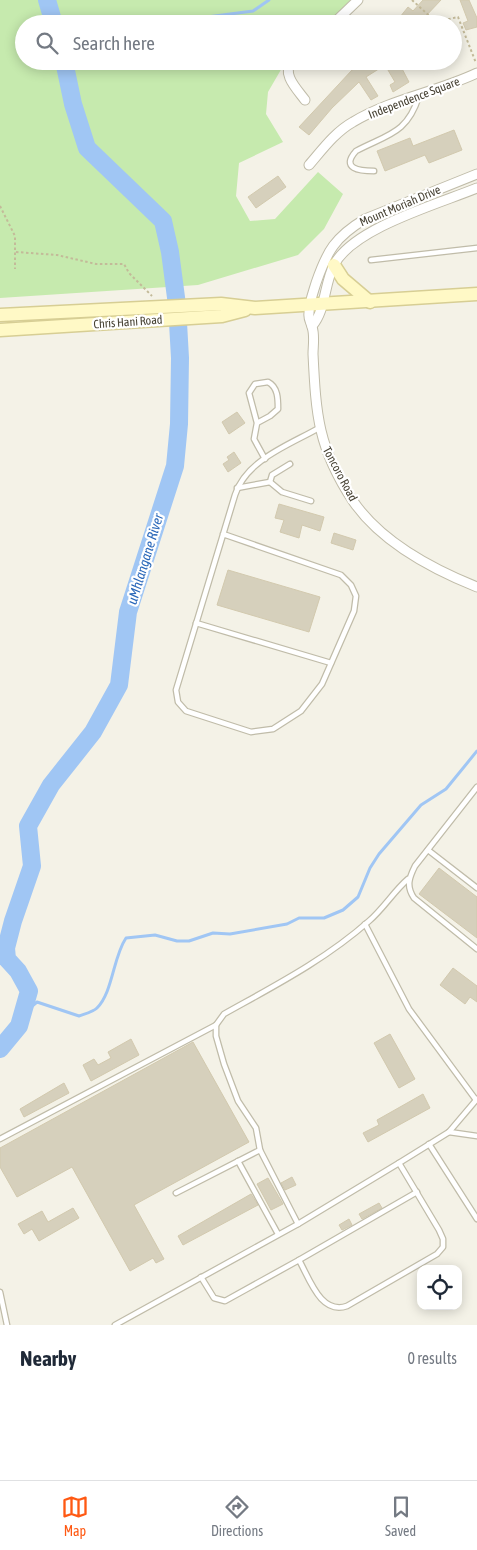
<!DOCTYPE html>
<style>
body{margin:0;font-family:"Asap Condensed",sans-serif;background:#f2f2f3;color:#1f2937}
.controls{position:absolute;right:15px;bottom:15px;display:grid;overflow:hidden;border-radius:10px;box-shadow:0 2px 12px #0003}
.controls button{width:45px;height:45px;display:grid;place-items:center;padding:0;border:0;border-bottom:1px solid #e0e1e3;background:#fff;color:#1f2937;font:25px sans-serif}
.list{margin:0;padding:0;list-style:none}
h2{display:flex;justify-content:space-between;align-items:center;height:65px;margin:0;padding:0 20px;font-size:21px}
h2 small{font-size:16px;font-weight:400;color:#747a83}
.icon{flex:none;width:28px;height:28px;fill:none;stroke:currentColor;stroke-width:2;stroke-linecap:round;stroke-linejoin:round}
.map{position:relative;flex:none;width:477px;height:1325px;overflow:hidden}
.search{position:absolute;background:#fff;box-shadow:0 2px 12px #0003;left:15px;right:15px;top:15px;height:55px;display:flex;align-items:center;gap:12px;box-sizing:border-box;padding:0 18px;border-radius:28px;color:#747a83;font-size:19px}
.sheet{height:155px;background:#fff}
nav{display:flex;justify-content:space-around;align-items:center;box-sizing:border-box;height:70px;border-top:1px solid #e0e1e3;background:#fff;font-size:14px;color:#747a83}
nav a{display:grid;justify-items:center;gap:2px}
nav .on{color:#ff5913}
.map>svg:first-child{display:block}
.green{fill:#c6eaae}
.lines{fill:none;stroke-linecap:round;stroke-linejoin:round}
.stream{stroke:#a0c6f4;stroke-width:3}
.river{stroke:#a0c6f4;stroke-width:18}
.building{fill:#d6d0bc;stroke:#d2c9ae}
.service-casing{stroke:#c0bca9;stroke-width:7}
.minor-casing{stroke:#c0bca9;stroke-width:11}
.secondary-casing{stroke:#d7ce94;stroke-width:15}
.path{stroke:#c3ba99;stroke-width:2;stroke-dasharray:2.5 2.5;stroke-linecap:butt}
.service{stroke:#fff;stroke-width:4.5}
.minor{stroke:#fff;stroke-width:9}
.secondary{stroke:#fff9c6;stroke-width:12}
.labels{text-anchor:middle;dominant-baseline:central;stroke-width:4.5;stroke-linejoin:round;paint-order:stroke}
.street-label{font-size:12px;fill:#484335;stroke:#fff}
.water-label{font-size:14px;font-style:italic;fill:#2967b9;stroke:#fff}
</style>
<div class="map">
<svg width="477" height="1325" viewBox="0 0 477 1325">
<rect width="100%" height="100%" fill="#f4f2e7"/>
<path class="green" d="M0 0H352L326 24H24V61H286L268 92 266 114 283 142 239 163 236 196 250 221 275 219 318 172 343 194 324 229 298 255 198 285 0 298Z"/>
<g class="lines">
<g class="stream">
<path d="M104 24 118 20 161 23 253 11 269 0"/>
<path d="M23 1014 37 1002 79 1016C84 1014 93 1012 97 1008 113 992 113 957 126 938L155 935 177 941H189L213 933 230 934 287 924 299 918H324L343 910 358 897 370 868 379 854 421 805 446 789 477 751"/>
</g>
<g class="river">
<path d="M47 0 54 24"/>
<path d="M0 1049 19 1026 29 991 18 971 7 959 6 948 13 921 32 866 28 826 51 785 93 732 119 685 128 612 175 466 179 424 180 358 177 305 170 252 163 221 87 148 73 104 64 61"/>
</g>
</g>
<g class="building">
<path d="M423 0H441L423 19 428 24H408L400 17 408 7 413 11Z"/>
<path d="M460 0H469L477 18V27L466 30 463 23 468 21Z"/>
<path d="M366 61H398L409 82 393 92 390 85 395 82 385 65 366 77 378 96 371 100 359 82 332 108 309 135 299 127 352 70Z"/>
<path d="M454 130 462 150 429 163 425 155 385 171 377 151 410 138 413 146Z"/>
<path d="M278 176 286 187 256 208 248 197Z"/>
<path d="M237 412 245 423 229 434 222 422Z"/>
<path d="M234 452 241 463 228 472 223 464 229 460 227 457Z"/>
<path d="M279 504 324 517 320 531 302 525 299 538 280 532 284 520 275 518Z"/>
<path d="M334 533 356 540 353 550 331 543Z"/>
<path d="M228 570 320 597 309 632 217 605Z"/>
<path d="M439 868 477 897V938L419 894Z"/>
<path d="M453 968 477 986V1002L470 997 465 1004 440 985Z"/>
<path d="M390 1034 415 1079 399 1088 374 1043Z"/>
<path d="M131 1039 139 1055 91 1081 83 1065 94 1059 98 1065 111 1058 108 1052Z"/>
<path d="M193 1042 249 1142 134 1205 164 1259 156 1263 153 1258 130 1271 72 1167 17 1197 0 1167V1148Z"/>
<path d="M64 1083 69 1093 24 1117 20 1109Z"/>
<path d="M423 1094 430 1108 368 1142 363 1133 379 1125 377 1120Z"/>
<path d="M292 1177 296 1185 285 1190 281 1183Z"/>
<path d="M268 1178 283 1204 271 1210 257 1184Z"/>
<path d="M251 1194 258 1205 183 1245 178 1236Z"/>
<path d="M379 1203 382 1208 362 1219 359 1214Z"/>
<path d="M73 1208 79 1218 39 1241 32 1229 24 1234 18 1224 42 1211 48 1222Z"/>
<path d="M349 1219 352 1225 342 1230 339 1225Z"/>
</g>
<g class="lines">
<g class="service-casing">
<g id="service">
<path d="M374 171C360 171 340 169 356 151 388 134 407 134 419 96"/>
<path d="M371 260 477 248"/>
<path d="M257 423 270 416 278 409C278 399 278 387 268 382L255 384 249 393 257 423 254 439 265 459"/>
<path d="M270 482 272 475 290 464"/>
<path d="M237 488 270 482 282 492 311 501"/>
<path d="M223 534 341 575 351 585 356 596 354 611 322 684 301 711 273 729 251 732 186 711 178 702 176 690 235 495C246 460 289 445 319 428"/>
<path d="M196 623 331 663"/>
<path d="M477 787 415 866C409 878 406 886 414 898L477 949"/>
<path d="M428 850 477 888"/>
<path d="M365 924 409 1009 476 1100"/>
<path d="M449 1132 477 1136"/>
<path d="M0 1139 216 1025"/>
<path d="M429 1144 477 1219"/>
<path d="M238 1161 278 1234"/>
<path d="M176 1193 260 1150"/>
<path d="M298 1224 260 1150 256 1128 238 1101 224 1064 216 1036V1025L224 1014C274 986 325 960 369 921 384 908 394 891 408 879"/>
<path d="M299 1260 417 1192"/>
<path d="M201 1277 214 1298 225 1301 299 1260C310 1280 321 1315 347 1306L437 1254 443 1247V1239L439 1230 399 1163"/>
<path d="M0 1292 7 1325"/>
<path d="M115 1325 298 1224 399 1163 449 1132 477 1099"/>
</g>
</g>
<g class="minor-casing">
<g id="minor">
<path d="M333 24 358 0"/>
<path d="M292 61C281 74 297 89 305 100"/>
<path d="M309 165C322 150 335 132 353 122 391 99 437 92 477 73"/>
<path d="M477 174 365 219C335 237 327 251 316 283 313 293 309 303 309 313 308 319 311 322 312 327 315 335 313 346 313 354 316 415 318 448 353 501 381 542 432 569 477 587"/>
<path d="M312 326C326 310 324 284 334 265 353 228 438 204 477 188"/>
</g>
</g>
<g class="secondary-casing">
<g id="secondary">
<path d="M334 265 343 279 370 302"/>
<path d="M0 315 221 304 255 308 477 294"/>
<path d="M0 330 222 316 245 310"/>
</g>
</g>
<g class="path">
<path d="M412 0 436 22 458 17 476 63"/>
<path d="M0 206 15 236V269"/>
<path d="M16 252 57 255 96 264H124L129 273 152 296"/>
</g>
<use href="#service" class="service"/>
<use href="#minor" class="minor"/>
<use href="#secondary" class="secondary"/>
</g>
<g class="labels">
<g class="street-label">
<text transform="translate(414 98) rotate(-21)">Independence Square</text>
<text transform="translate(400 206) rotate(-23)">Mount Moriah Drive</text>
<text transform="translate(128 322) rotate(-4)">Chris Hani Road</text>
<text transform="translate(340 474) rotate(62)">Toncoro Road</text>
</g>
<g class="water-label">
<text transform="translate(145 559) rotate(-73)">uMhlangane River</text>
</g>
</g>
</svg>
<div class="controls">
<button><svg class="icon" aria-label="locate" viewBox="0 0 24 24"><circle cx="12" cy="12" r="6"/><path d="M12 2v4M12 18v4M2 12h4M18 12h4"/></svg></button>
</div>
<div class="search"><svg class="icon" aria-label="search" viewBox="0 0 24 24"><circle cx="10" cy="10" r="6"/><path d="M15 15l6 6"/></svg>Search here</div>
</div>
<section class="sheet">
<h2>Nearby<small>0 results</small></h2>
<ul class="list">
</ul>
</section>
<nav>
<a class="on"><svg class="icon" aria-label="map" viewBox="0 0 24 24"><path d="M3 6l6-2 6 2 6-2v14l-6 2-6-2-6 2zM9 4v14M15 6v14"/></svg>Map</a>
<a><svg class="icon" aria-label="directions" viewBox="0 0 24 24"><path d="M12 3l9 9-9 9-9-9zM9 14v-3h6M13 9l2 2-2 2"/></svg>Directions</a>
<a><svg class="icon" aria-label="saved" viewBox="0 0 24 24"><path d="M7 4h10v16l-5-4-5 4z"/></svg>Saved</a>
</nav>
